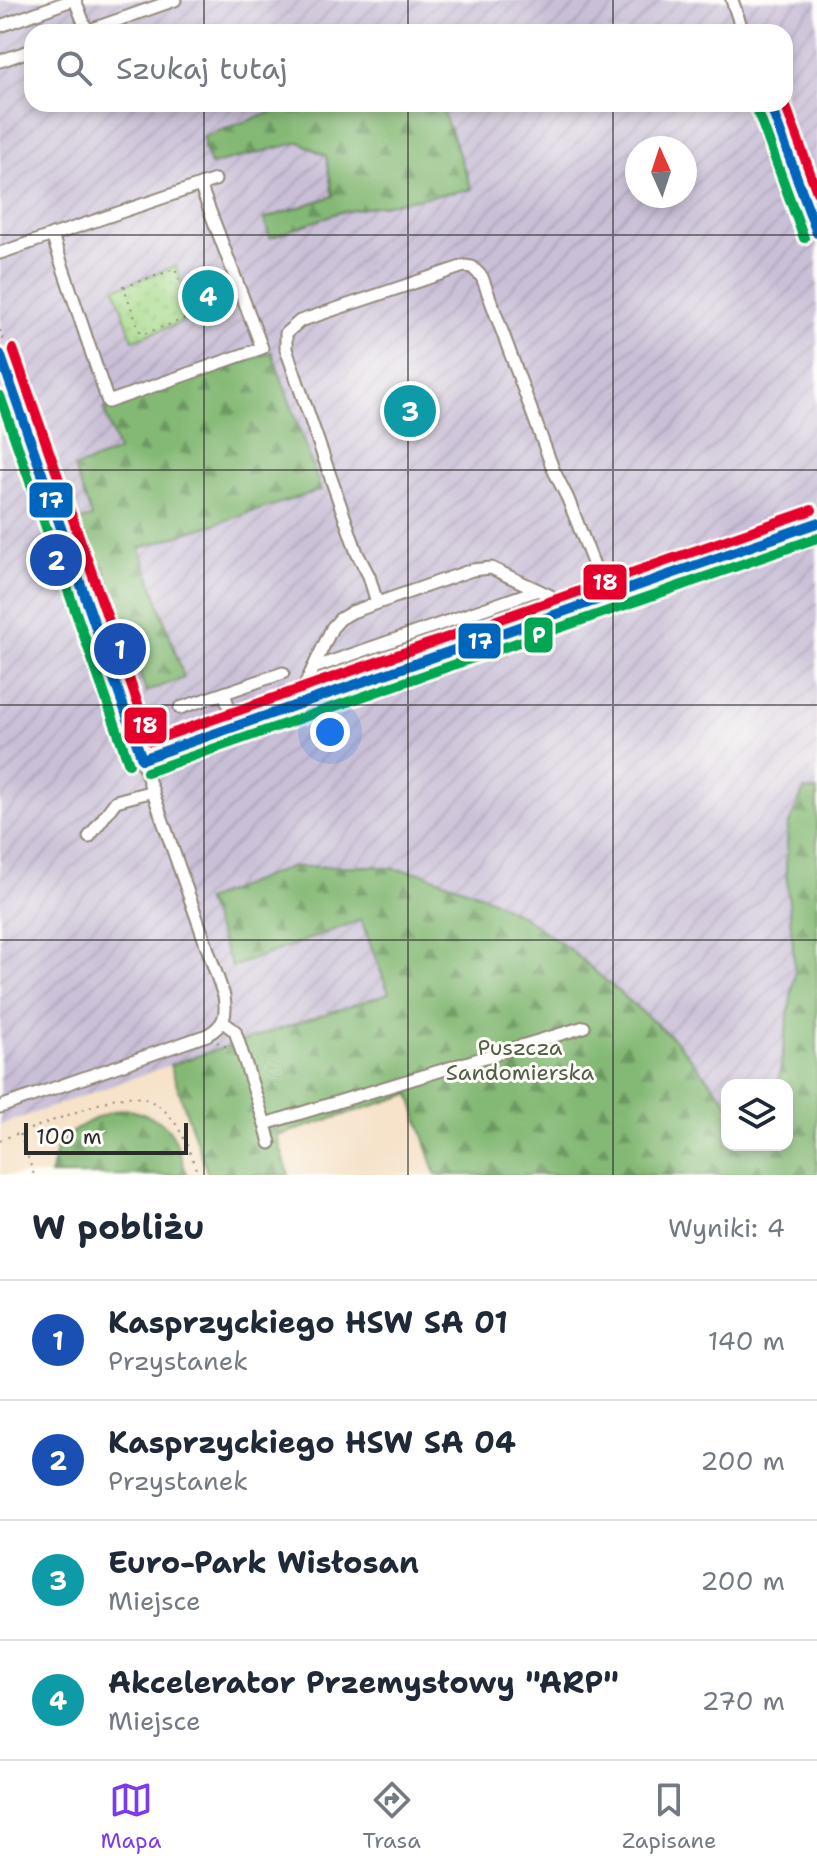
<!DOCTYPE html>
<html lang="pl">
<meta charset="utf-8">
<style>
body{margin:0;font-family:"Shantell Sans",sans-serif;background:#f6f6f7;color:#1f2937}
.controls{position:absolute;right:24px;bottom:24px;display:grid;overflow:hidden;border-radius:16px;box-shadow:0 4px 12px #0003}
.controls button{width:72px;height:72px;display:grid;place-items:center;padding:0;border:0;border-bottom:2px solid #e0e1e3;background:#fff;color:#1f2937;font:40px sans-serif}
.compass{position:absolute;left:625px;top:136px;width:72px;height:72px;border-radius:50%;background:#fff;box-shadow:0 4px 12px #0003;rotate:357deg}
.scale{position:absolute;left:24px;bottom:20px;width:164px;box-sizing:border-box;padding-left:8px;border:4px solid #2b2b2b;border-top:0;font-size:22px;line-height:28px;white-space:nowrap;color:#2b2b2b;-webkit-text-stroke:6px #fdfcf7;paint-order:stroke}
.you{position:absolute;left:330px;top:732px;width:28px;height:28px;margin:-20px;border:6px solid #fff;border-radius:50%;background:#1a73e8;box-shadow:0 0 0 12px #1a73e833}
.badge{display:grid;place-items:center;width:52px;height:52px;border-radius:50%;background:#7c3aed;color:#fff;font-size:26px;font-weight:700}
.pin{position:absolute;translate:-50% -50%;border:4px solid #fff;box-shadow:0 2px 8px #0006}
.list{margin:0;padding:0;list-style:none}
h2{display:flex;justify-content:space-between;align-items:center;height:104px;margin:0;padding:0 32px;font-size:34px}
h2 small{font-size:26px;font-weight:400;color:#747a83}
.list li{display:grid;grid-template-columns:52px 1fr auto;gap:24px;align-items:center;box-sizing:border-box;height:120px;padding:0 32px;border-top:2px solid #e0e1e3}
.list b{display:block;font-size:30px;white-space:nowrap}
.list p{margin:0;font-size:26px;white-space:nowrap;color:#747a83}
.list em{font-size:26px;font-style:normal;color:#747a83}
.icon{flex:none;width:44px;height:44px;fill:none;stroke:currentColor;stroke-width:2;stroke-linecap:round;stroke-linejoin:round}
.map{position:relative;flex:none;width:817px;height:1175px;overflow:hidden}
.search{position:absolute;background:#fff;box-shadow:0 4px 12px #0003;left:24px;right:24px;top:24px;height:88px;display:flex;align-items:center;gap:20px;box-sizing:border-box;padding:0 28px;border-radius:24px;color:#747a83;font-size:30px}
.sheet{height:584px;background:#fff}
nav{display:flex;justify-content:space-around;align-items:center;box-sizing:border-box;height:112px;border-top:2px solid #e0e1e3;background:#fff;font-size:22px;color:#747a83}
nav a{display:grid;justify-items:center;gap:4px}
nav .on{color:#7c3aed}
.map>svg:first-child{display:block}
.industrial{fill:url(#industrial-furrows);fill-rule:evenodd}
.grass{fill:url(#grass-dots);stroke:#68825a;stroke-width:2}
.forest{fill:url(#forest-firs);stroke:#587250;stroke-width:2}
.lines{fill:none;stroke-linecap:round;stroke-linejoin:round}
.minor-casing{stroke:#90877a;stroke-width:15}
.path{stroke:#90877a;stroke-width:2;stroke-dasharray:2 6;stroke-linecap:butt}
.minor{stroke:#fff;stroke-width:11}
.bus-1-casing{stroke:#fdfcf7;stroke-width:16}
.bus-2-casing{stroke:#fdfcf7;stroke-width:16}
.bus-3-casing{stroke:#fdfcf7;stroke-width:16}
.bus-1{stroke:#0065bd;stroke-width:10}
.bus-2{stroke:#00a651;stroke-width:10}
.bus-3{stroke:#e4002b;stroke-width:10}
.grid{fill:none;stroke:#2b2b2b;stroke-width:2;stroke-opacity:0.55}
.labels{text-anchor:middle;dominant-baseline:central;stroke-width:6;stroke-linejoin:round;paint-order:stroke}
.park-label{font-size:22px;fill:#505f47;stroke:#fdfcf7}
.line-badge{stroke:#fdfcf7;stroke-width:3}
.badge-label{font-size:22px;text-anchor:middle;font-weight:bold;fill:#fff}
</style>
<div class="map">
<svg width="817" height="1175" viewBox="0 0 817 1175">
<defs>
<pattern id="industrial-furrows" width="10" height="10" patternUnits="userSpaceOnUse" patternTransform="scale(2)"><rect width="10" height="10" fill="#c9bfd7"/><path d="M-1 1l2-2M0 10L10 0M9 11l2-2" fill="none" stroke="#ada4b9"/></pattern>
<pattern id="grass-dots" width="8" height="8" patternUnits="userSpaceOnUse" patternTransform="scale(2)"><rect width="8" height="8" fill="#a5d989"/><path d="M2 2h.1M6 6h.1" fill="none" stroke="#8eba76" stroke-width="1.8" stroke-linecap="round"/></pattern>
<pattern id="forest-firs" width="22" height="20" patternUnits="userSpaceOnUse" patternTransform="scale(2)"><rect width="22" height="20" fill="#84b975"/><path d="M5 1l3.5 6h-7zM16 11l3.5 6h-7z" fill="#6c9760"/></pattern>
</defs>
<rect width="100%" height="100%" fill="#fdfcf7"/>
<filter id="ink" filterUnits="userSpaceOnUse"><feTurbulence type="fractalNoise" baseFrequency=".0125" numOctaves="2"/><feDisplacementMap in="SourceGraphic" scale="16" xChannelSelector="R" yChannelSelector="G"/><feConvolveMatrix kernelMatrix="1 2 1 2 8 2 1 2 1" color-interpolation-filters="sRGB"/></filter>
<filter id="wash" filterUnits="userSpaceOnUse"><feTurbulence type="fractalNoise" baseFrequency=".006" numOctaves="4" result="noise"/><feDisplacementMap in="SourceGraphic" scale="32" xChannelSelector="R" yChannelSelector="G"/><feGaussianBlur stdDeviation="1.8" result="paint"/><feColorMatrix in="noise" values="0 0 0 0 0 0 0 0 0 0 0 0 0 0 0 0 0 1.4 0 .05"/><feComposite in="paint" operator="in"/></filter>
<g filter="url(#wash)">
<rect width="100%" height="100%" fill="#f6e3ca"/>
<path class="industrial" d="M0 0H817V791L804 790 788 826 786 869 795 971 778 1085H727V1101L676 1041 569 949 521 915 482 895 422 873 232 967 361 920 389 993 170 1065 0 1125ZM32 32H785V104H32ZM637 148H685V196H637Z"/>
<path class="grass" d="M176 266 194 318 133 340 115 288Z"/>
<g class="forest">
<path d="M296 104H440L472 189 337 213 270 238 264 219 333 196 326 156 300 142 210 165 204 148V136Z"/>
<path d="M272 352 321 490 140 548 184 678 146 692 104 566 91 569 75 522 92 517 74 468 118 451 104 409Z"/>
<path d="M804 790 817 791V1175H436L410 1094 277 1136 289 1175H208L170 1065 389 993 361 920 232 967 205 900 290 867 374 866 422 873 482 895 521 915 569 949 676 1041 727 1101V1145H787V1085H778L795 971 786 869 788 826Z"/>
<path d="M125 1109C174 1121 172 1130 187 1175H50L58 1142C80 1126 98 1114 125 1109Z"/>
</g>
</g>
<g filter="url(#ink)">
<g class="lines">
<g class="minor-casing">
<g id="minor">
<path d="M75 0 87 31"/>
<path d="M732 0 743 32"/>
<path d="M0 26 72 0"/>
<path d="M84 32 175 0"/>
<path d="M0 61 32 50"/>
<path d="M770 104 817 233"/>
<path d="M52 235 108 402 262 348 200 185"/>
<path d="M0 253 215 180"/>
<path d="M0 354 224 996C227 1015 225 1025 207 1035L0 1107"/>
<path d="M377 603 369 576 357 553 286 349V333L300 321 464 266 472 267 482 277 553 469 568 499 606 596"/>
<path d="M313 668 332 628 340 619 352 612 472 570 491 568 538 590"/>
<path d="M224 693 235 726"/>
<path d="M296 704 313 668 538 590 574 607"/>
<path d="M180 708 283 673"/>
<path d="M142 759 817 523"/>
<path d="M89 837 116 801 153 791"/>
<path d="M223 1022 235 1031 265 1124 584 1027"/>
<path d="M265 1124 270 1143"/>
</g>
</g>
<g class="path">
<path d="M123 285 142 337"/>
<path d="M124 287 175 269 192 316 141 335"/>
<path d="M0 330 5 345"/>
<path d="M90 576 108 602 158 743"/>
<path d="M217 1042 229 1048"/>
<path d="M20 1134 34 1175"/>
<path d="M0 1140 112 1099C166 1086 184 1133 198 1175"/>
</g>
<use href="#minor" class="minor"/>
<g class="bus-1-casing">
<g id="bus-1">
<path d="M770 104 817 233"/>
<path d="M0 354 142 759"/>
<path d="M142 759 817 523"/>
</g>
</g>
<g class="bus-2-casing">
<g id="bus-2">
<path d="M757 109 804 238"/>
<path d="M0 396 129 764"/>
<path d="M147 772 817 538"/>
</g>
</g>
<g class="bus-3-casing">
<g id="bus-3">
<path d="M785 104 817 192"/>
<path d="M13 349 151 741 812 510"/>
</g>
</g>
<use href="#bus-1" class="bus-1"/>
<use href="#bus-2" class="bus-2"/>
<use href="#bus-3" class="bus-3"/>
</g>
</g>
<path class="grid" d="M204 0V32M408 0V32M613 0V32M204 104V1175M408 104V1175M613 104V1175M0 235H817M0 470H817M0 705H817M0 940H817"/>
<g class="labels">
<g class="park-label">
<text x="520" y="1047">Puszcza<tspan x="520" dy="25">Sandomierska</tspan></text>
</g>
</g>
<g class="line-badge">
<rect x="28" y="481" width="46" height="38" rx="8" fill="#0065bd"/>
<rect x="582" y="563" width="46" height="38" rx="8" fill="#e4002b"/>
<rect x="523" y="616" width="31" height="38" rx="8" fill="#00a651"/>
<rect x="457" y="622" width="45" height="38" rx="8" fill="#0065bd"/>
<rect x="123" y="706" width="45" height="39" rx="8" fill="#e4002b"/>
</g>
<g class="badge-label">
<text x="51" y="508">17</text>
<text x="605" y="590">18</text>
<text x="539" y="643">P</text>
<text x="480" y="649">17</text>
<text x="145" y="733">18</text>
</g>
</svg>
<div class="controls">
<button><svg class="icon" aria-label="layers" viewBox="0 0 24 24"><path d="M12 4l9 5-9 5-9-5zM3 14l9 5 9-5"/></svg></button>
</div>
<svg class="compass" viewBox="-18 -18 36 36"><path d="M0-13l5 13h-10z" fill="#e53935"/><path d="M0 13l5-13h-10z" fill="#747a83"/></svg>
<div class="scale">100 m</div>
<div class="you"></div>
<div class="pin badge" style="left:120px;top:649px;background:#1a4fb4">1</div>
<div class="pin badge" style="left:56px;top:560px;background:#1a4fb4">2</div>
<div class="pin badge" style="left:410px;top:411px;background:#0f9aa8">3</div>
<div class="pin badge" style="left:208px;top:296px;background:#0f9aa8">4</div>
<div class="search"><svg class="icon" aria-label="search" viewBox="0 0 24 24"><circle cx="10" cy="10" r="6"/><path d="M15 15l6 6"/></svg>Szukaj tutaj</div>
</div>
<section class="sheet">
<h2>W pobliżu<small>Wyniki: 4</small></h2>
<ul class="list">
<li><span class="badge" style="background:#1a4fb4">1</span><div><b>Kasprzyckiego HSW SA 01</b><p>Przystanek</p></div><em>140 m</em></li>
<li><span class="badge" style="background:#1a4fb4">2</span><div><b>Kasprzyckiego HSW SA 04</b><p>Przystanek</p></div><em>200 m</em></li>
<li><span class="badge" style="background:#0f9aa8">3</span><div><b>Euro-Park Wisłosan</b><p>Miejsce</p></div><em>200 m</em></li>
<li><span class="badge" style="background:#0f9aa8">4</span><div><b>Akcelerator Przemysłowy &quot;ARP&quot;</b><p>Miejsce</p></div><em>270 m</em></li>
</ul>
</section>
<nav>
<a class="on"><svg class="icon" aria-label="map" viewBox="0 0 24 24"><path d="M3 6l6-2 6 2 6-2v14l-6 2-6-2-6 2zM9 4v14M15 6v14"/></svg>Mapa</a>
<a><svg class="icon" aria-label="directions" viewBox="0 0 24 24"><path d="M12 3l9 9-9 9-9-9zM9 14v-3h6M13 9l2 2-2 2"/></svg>Trasa</a>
<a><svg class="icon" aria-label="saved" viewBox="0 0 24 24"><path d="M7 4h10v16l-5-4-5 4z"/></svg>Zapisane</a>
</nav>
